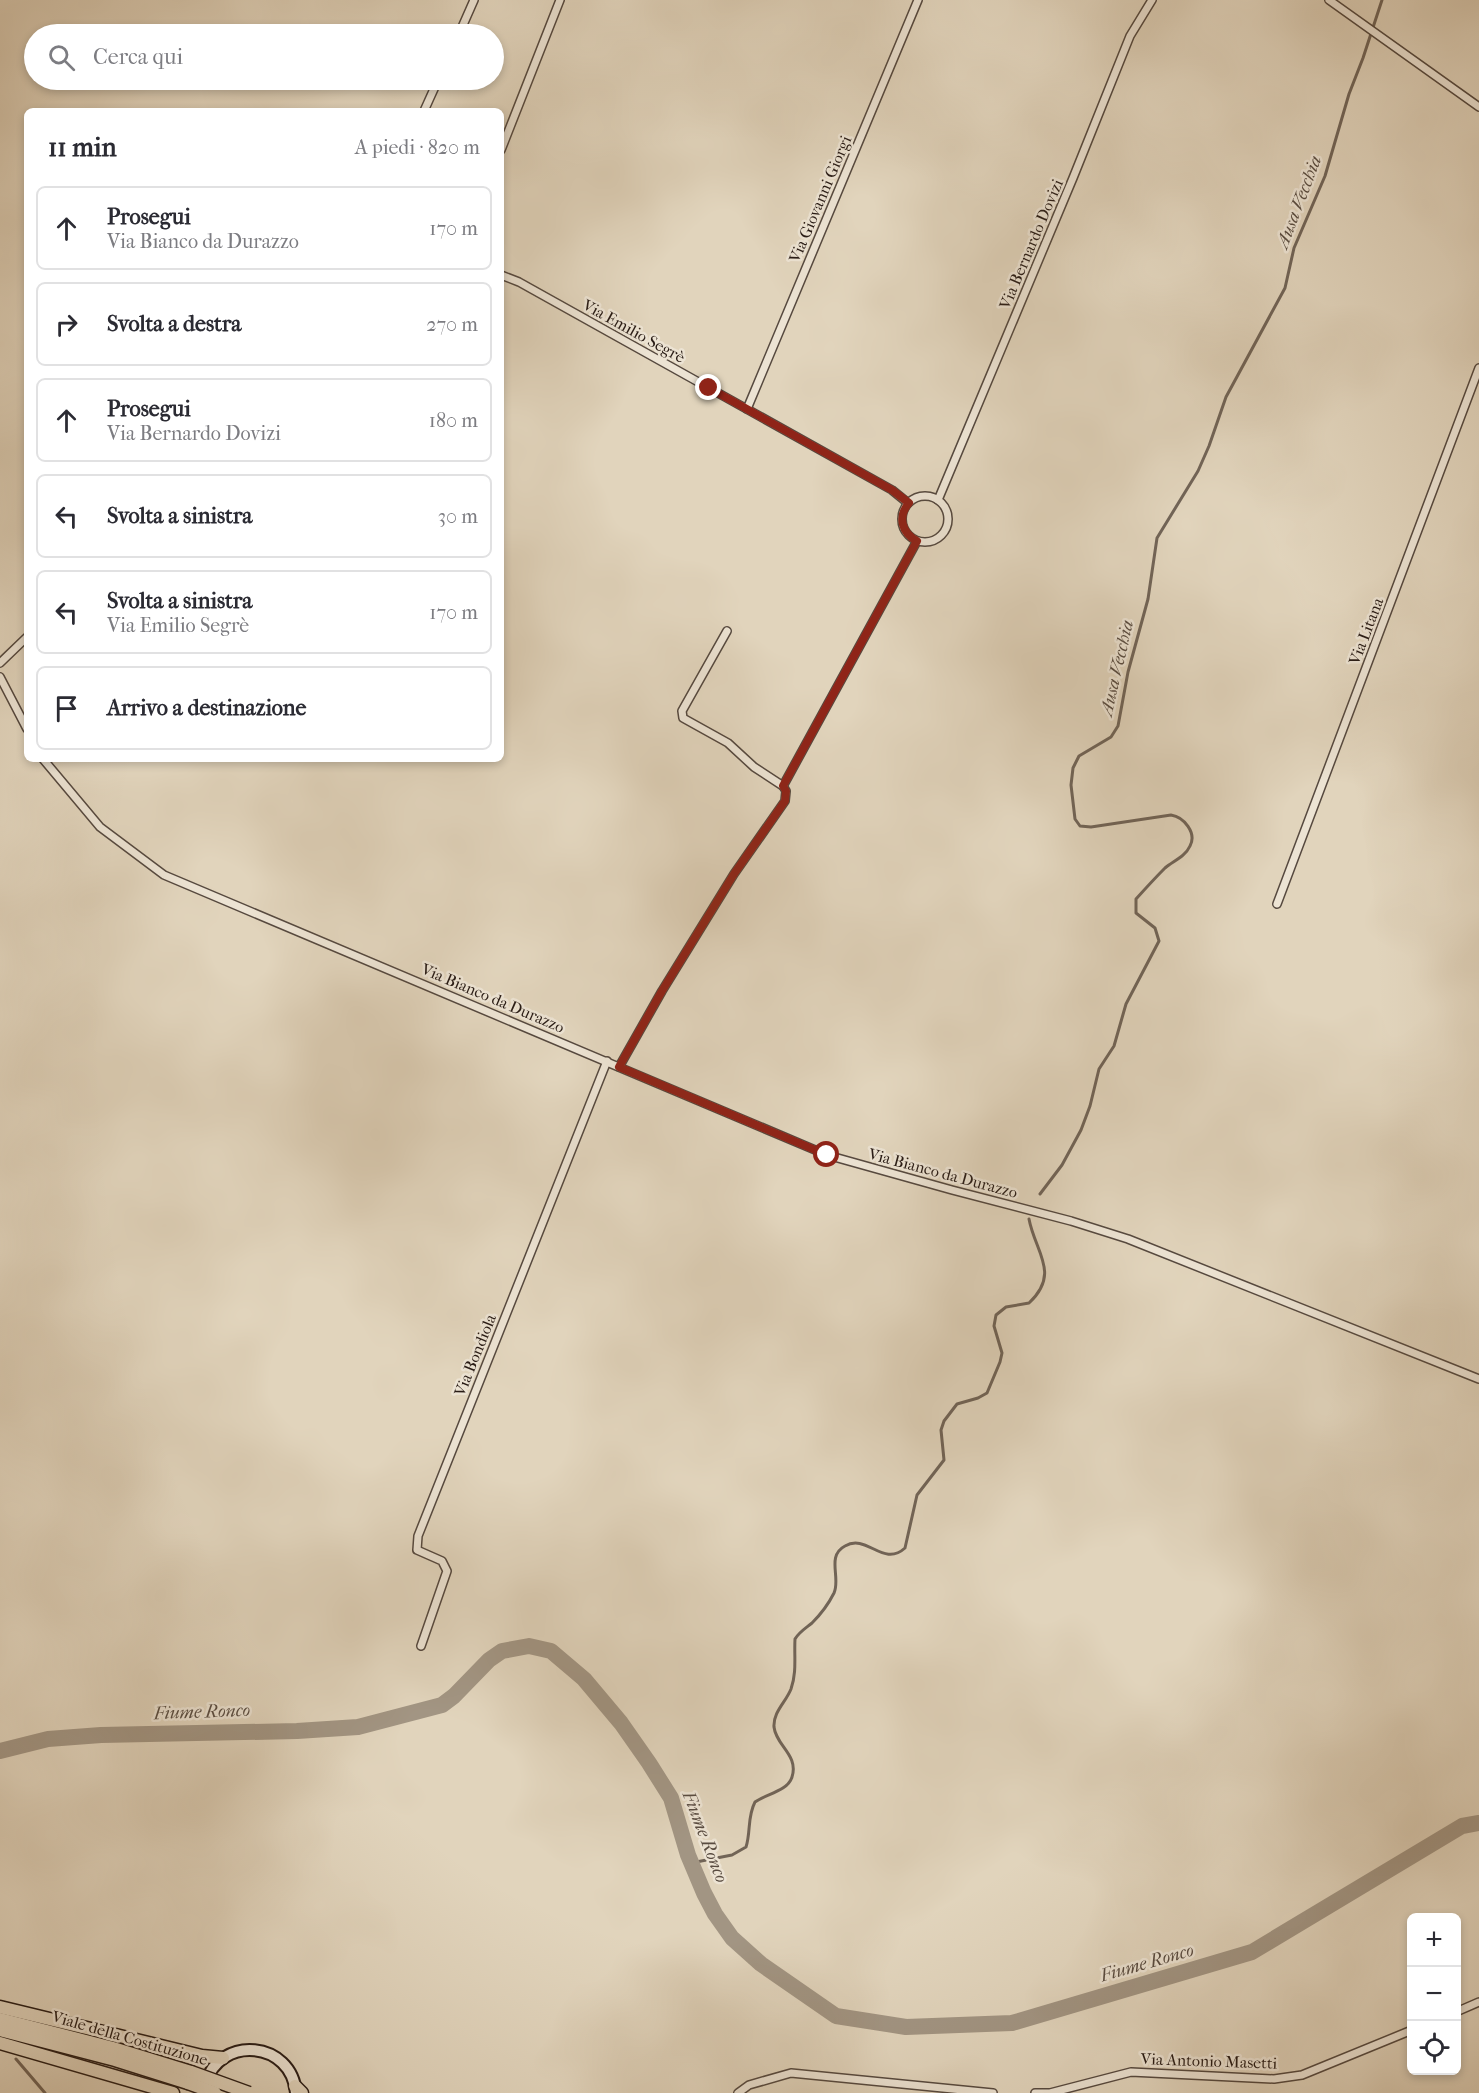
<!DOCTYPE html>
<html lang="it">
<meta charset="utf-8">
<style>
body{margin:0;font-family:"IM FELL French Canon",serif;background:#f2f2f3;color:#2b2b33}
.controls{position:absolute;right:18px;bottom:18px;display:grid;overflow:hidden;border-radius:9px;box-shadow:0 3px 9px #0003}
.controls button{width:54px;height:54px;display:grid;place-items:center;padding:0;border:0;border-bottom:2px solid #e1e1e2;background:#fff;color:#2b2b33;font:30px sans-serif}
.stop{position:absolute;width:18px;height:18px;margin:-14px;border:4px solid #8f2418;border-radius:50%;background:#fff}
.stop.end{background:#8f2418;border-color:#fff;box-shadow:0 2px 6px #0008}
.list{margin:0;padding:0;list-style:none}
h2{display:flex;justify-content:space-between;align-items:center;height:78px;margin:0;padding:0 24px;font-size:26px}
h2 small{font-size:20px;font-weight:400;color:#7c7c81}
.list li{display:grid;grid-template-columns:39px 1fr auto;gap:18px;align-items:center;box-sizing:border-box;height:84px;margin:0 12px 12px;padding:0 12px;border:2px solid #e1e1e2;border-radius:9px}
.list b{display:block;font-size:22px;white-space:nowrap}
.list p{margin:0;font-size:20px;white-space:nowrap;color:#7c7c81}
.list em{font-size:20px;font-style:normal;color:#7c7c81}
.icon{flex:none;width:33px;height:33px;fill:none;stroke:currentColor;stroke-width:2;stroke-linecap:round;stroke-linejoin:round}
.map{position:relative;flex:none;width:1479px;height:2093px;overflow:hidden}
.search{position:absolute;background:#fff;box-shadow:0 3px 9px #0003;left:24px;top:24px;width:480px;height:66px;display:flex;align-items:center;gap:15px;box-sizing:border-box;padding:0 21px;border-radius:33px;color:#7c7c81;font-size:22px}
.panel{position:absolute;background:#fff;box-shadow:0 3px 9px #0003;left:24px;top:108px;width:480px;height:654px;border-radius:9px}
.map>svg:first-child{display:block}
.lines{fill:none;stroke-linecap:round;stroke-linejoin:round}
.stream{stroke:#716457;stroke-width:3}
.river{stroke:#a29583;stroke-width:16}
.street-casing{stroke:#56493f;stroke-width:10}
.secondary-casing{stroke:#281b15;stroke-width:14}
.highway-casing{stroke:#281b15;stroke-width:15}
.street{stroke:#ece3d3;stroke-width:7}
.secondary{stroke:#ece3d3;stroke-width:10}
.highway{stroke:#e1d4bc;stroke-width:12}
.highway-bridge-casing{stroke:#281b15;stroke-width:15;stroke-linecap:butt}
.highway-bridge{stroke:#e1d4bc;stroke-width:12}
.route{stroke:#8f2418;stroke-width:8}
.labels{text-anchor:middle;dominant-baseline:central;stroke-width:5;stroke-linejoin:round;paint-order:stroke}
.street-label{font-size:16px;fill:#281b15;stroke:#ece3d3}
.water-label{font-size:18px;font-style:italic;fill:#594c41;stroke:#ece3d3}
</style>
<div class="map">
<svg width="1479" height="2093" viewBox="0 0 1479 2093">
<rect width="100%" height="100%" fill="#e1d4bc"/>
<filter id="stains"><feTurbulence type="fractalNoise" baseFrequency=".00333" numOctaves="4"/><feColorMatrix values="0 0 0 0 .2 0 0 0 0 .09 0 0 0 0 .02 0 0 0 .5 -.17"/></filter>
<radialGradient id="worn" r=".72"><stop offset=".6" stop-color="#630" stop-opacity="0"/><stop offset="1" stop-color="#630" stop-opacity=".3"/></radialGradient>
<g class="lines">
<g class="stream">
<path d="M1040 1194 1062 1165 1081 1130 1090 1106 1099 1069 1114 1046 1126 1004 1159 941 1155 928 1136 913V899C1145 889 1155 878 1165 868 1173 861 1185 857 1190 846 1197 833 1184 817 1171 815L1091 827 1080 826 1075 819 1071 785 1073 768 1079 756 1111 737 1118 726 1128 672 1148 599 1157 538 1198 471 1209 446 1226 397 1285 288 1294 248 1325 176 1349 94 1363 58 1382 0"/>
<path d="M691 1863 732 1855 746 1847C751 1832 747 1817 755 1802 766 1794 788 1791 792 1777 799 1755 776 1746 774 1727 773 1712 786 1702 791 1689 797 1672 794 1656 795 1639 799 1632 806 1628 812 1623 820 1615 829 1603 834 1593 841 1578 826 1556 845 1546 867 1533 883 1568 905 1548L917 1495 944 1460 941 1430 944 1421 957 1404 978 1398 987 1393 1000 1362 1002 1353 994 1326 996 1315 1006 1307 1029 1303C1061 1273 1035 1252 1029 1219"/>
<path d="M16 2059 45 2093"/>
</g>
<path class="river" d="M0 1751 48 1739 101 1735 297 1731 358 1727 442 1705 454 1696 489 1660 502 1651 529 1646 551 1651 584 1679 621 1723 649 1763 671 1798 688 1855 704 1893 715 1914 732 1938 761 1964 836 2016 906 2027 1012 2023 1252 1952 1462 1826 1479 1823"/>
<g class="street-casing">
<g id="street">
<path d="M1329 0 1479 107"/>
<path d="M459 34 474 0"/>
<path d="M424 111 438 80"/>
<path d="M501 150 560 0"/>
<path d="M501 275 519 282 892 490 908 503"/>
<path d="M747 409 918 0"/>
<circle cx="925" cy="519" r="23"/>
<path d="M938 500 1073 178 1130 36 1152 0"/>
<path d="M0 663 27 637"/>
<path d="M0 677 27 729"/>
<path d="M43 759 100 827 164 875 827 1155 952 1190 1071 1221 1128 1239 1479 1379"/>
<path d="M783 786 917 541"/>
<path d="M1277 904 1479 368"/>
<path d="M619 1067 662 991 734 874 785 801 786 791 783 786 754 767 728 743 683 718 682 711 727 631"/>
<path d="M421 1646 447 1571 442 1561 417 1550 418 1536 607 1061"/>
<path d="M1456 2012 1479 2002"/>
<path d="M738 2093 749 2085 791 2073 993 2093"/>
<path d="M1035 2093H1050L1131 2072 1274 2079 1302 2075 1412 2030"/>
</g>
</g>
<g class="secondary-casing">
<path id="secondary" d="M205 2084C220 2034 292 2041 296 2093"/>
</g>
<g class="highway-casing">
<g id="highway">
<path d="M0 2007 202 2056 223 2058"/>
<path d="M0 2019 113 2048 191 2072"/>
<path d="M0 2030 115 2060 188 2083"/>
<path d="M0 2043 173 2093"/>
<path d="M295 2086 302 2093"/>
</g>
</g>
<use href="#street" class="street"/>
<use href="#secondary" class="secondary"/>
<use href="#highway" class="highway"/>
<g class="highway-bridge-casing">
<g id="highway-bridge">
<path d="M191 2072 249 2093"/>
<path d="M188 2083 215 2093"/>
</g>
</g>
<use href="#highway-bridge" class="highway-bridge"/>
</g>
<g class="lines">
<path class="route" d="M709 388 892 490 909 503C897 517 902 533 917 541L783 786 786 791 785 801 734 874 662 991 619 1067 827 1155"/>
</g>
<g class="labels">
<g class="street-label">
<text transform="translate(820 199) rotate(-67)">Via Giovanni Giorgi</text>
<text transform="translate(1031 244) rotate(-67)">Via Bernardo Dovizi</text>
<text transform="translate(634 331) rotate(29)">Via Emilio Segrè</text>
<text transform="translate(1366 631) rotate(-69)">Via Litana</text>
<text transform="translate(493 998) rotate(23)">Via Bianco da Durazzo</text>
<text transform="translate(943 1173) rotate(15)">Via Bianco da Durazzo</text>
<text transform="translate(475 1355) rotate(-68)">Via Bondiola</text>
<text transform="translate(130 2038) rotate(16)">Viale della Costituzione</text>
<text transform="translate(1209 2061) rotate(2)">Via Antonio Masetti</text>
</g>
<g class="water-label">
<text transform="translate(1299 202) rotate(-69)">Ausa Vecchia</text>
<text transform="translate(1117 668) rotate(-77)">Ausa Vecchia</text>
<text transform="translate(202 1712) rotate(-2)">Fiume Ronco</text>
<text transform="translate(705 1837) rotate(69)">Fiume Ronco</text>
<text transform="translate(1147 1963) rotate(-16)">Fiume Ronco</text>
</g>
</g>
<rect width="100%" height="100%" filter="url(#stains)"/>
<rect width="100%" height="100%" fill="url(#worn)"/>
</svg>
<div class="controls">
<button>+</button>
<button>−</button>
<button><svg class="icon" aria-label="locate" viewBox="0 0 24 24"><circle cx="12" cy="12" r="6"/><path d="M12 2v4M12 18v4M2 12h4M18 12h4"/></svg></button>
</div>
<div class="stop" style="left:827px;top:1155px"></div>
<div class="stop end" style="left:709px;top:388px"></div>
<div class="search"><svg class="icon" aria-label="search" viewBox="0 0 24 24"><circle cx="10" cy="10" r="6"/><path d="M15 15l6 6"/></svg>Cerca qui</div>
<section class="panel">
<h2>11 min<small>A piedi · 820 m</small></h2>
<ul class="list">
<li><svg class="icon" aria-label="ahead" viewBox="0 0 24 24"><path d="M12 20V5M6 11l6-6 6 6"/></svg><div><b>Prosegui</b><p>Via Bianco da Durazzo</p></div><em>170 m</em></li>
<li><svg class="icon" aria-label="right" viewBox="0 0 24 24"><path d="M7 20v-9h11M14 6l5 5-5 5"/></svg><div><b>Svolta a destra</b></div><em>270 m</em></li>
<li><svg class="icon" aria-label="ahead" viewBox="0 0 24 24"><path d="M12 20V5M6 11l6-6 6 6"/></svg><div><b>Prosegui</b><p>Via Bernardo Dovizi</p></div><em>180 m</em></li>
<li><svg class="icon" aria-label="left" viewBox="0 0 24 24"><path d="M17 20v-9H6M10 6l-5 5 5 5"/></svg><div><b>Svolta a sinistra</b></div><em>30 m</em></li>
<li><svg class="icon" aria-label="left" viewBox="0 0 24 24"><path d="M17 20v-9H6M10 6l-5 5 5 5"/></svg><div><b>Svolta a sinistra</b><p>Via Emilio Segrè</p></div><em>170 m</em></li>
<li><svg class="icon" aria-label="arrive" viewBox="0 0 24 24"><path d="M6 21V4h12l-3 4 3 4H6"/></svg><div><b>Arrivo a destinazione</b></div></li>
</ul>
</section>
</div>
